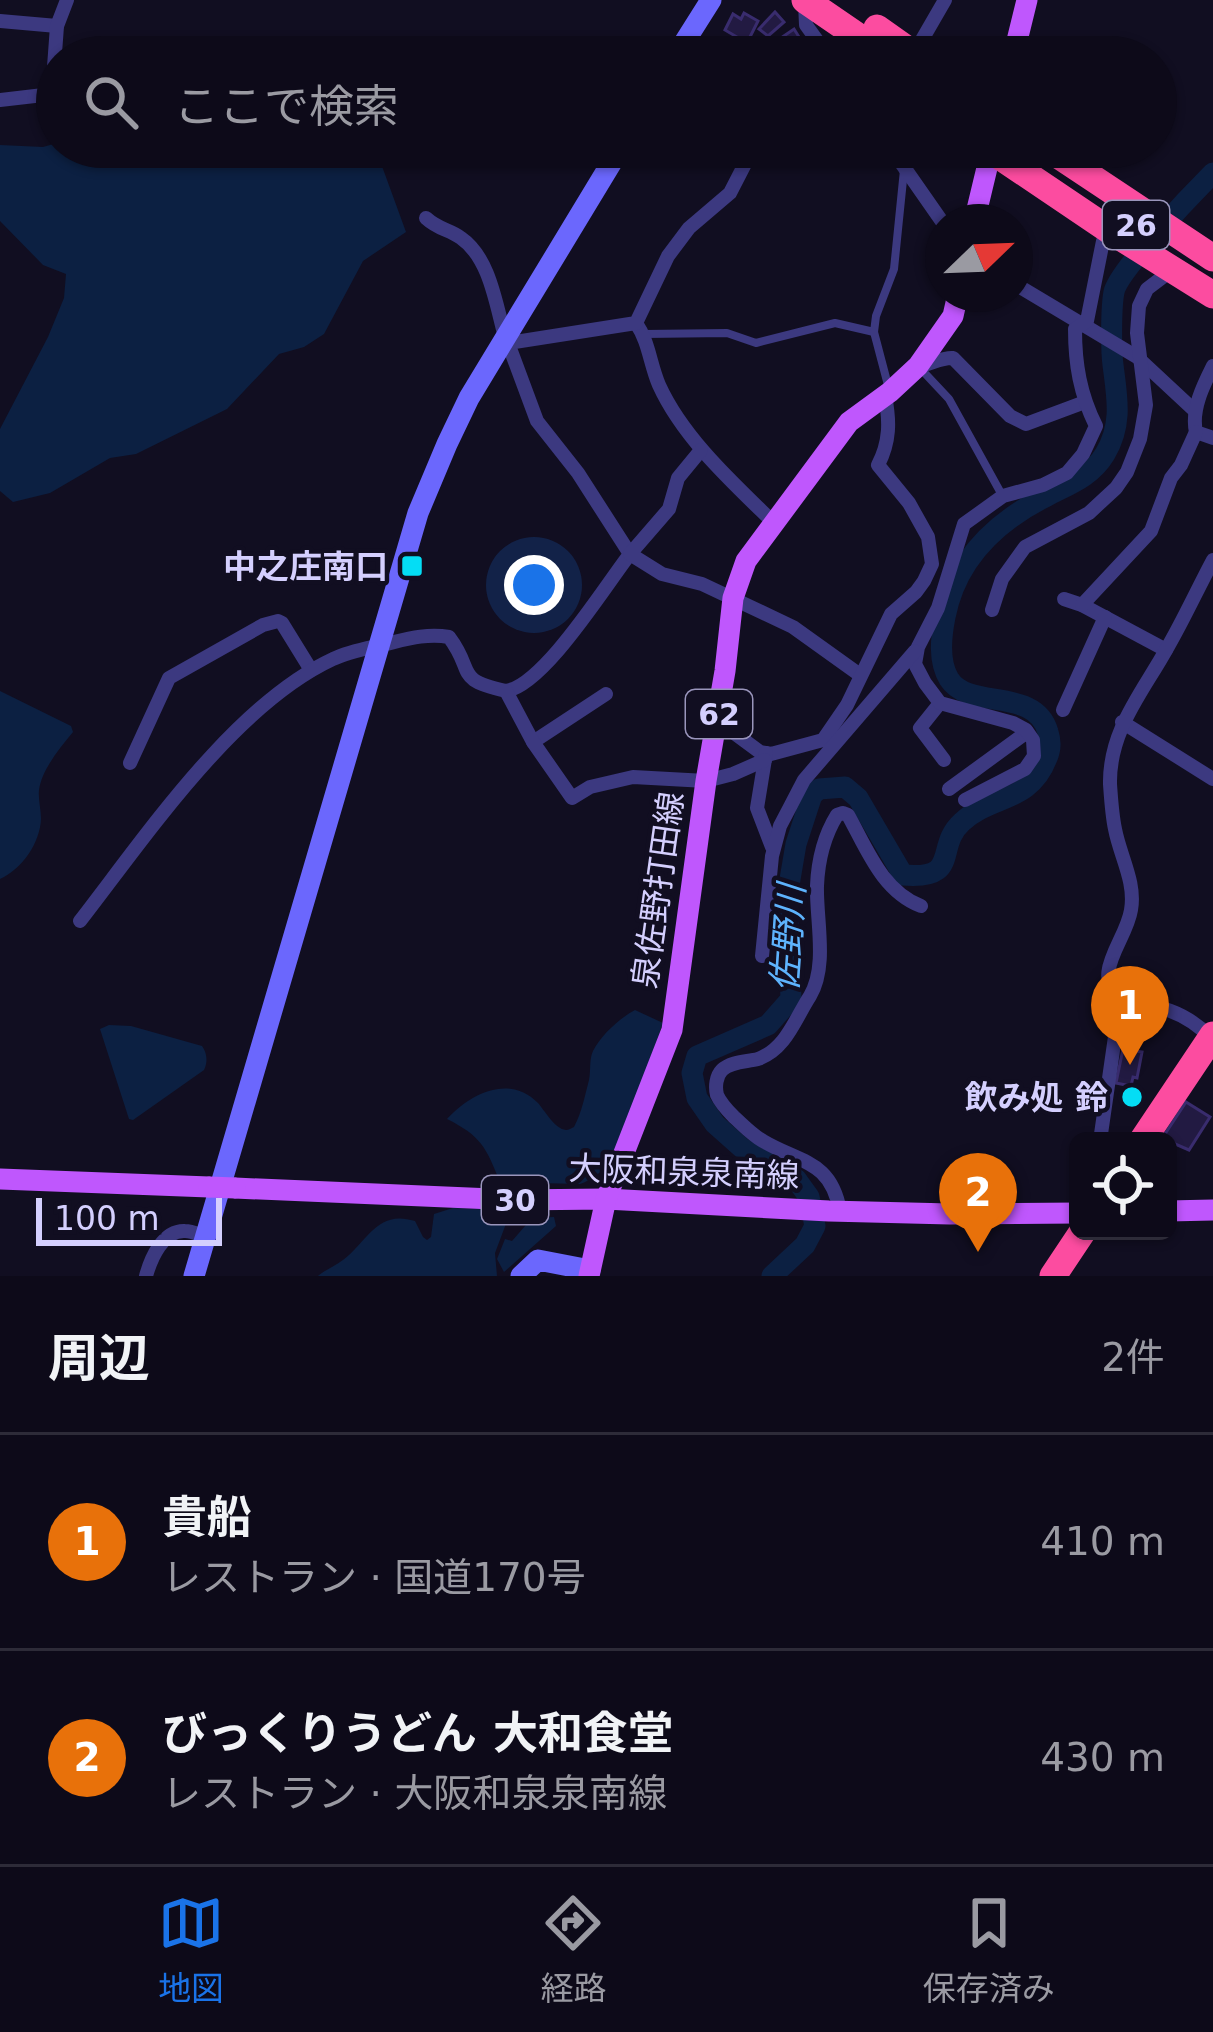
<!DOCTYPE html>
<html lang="ja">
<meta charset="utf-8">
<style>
body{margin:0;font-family:"DejaVu Sans","Noto Sans JP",sans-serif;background:#1b1826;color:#f1f3f6}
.controls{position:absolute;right:36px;bottom:36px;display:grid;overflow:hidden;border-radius:18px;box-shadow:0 3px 9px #0004}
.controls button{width:108px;height:108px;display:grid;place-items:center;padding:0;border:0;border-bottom:3px solid #2d2b38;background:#0d0a19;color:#f1f3f6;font:60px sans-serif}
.compass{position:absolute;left:925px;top:204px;width:108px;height:108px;border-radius:50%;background:#0d0a19;box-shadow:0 3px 9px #0004;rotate:67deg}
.scale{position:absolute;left:36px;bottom:30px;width:186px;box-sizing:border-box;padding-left:12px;border:6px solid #d4cffe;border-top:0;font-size:33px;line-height:42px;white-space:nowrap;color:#d4cffe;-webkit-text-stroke:9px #110e21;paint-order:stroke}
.you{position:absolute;left:534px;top:585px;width:42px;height:42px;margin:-30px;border:9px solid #fff;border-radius:50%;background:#1a73e8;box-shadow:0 0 0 18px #1a73e833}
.badge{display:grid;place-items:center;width:78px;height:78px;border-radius:50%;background:#1a73e8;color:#fff;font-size:39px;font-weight:700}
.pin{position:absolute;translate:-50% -99px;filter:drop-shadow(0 3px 6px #0008)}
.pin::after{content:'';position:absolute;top:63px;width:42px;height:36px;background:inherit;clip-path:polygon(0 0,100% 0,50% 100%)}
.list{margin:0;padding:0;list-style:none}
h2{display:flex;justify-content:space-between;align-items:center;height:156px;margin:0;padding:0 48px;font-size:51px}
h2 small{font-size:39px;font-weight:400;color:#9a9aa2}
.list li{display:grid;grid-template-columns:78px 1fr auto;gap:36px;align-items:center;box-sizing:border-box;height:216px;padding:0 48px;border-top:3px solid #2d2b38}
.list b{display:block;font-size:45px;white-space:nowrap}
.list p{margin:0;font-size:39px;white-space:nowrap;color:#9a9aa2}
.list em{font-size:39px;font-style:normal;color:#9a9aa2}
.icon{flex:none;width:66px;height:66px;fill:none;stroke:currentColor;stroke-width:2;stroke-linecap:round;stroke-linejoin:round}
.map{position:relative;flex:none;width:1213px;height:1276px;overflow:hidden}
.search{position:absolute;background:#0d0a19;box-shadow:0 3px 9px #0004;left:36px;right:36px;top:36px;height:132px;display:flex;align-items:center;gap:30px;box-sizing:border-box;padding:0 42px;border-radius:66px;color:#9a9aa2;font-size:45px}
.sheet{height:588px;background:#0d0a19}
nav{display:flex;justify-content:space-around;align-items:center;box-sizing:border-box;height:168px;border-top:3px solid #2d2b38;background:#0d0a19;font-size:33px;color:#9a9aa2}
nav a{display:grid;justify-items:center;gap:6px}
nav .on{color:#1a73e8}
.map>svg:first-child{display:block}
.water{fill:#0c2042}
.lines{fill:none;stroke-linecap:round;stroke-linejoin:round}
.river{stroke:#0c2042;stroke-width:21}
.building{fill:#221a42;stroke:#392c6e;stroke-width:3}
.lane{stroke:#3c3980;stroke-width:8}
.street{stroke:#3c3980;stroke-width:14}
.secondary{stroke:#6b67fd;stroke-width:21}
.primary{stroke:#bf57fd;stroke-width:21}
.highway{stroke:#fc4ca0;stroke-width:27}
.primary-bridge{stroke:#bf57fd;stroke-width:21}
.poi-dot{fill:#04ddf5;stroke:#110e21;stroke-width:4.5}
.labels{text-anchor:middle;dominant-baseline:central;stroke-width:9;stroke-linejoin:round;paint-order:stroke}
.shield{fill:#110e21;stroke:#9a95bc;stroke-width:3}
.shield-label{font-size:30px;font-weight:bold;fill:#d4cffe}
.poi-label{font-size:33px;font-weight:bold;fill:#d4cffe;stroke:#110e21;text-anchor:end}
.street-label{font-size:33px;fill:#d4cffe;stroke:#110e21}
.water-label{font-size:36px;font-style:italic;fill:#5eb3fd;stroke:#110e21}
</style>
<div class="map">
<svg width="1213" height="1276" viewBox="0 0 1213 1276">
<rect width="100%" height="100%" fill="#110e21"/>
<g class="water">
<path d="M57 143V147H375L406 232 363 261 324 334 304 347 279 354 227 409 136 454 110 458 50 493 13 502 0 491V429L48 337 64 298 66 274 43 265 0 221V145L43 147Z"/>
<path d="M0 691 71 726 73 732C60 748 42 769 39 790 38 799 41 809 41 819 40 843 22 869 0 879Z"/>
<path d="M635 1010 663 1023 611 1167C603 1168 591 1181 580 1184L500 1182C486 1147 481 1136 447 1119 471 1093 509 1074 538 1103 545 1111 555 1129 566 1130 569 1130 571 1128 574 1127 582 1112 585 1095 589 1080 591 1071 589 1059 593 1051 601 1035 620 1018 635 1010Z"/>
<path d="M109 1025 131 1026 202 1046C207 1053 208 1062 204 1070L133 1120 129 1119 100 1029Z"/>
<path d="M453 1208 500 1210 507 1221 495 1253 497 1276H318C326 1269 334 1267 343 1260 368 1241 377 1209 415 1221L423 1237 427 1240 431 1237 434 1214Z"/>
<path d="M554 1217 556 1226 504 1272 497 1259 505 1239 512 1241 532 1218Z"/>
</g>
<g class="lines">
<path class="river" d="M772 1276 805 1245 815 1226 809 1197 796 1179 742 1148 715 1124 697 1098 692 1073 697 1056 768 1025 791 999 787 897 796 844 812 795 819 789 845 787 858 798 903 875C962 880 934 847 962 822 992 794 1029 804 1047 758 1051 749 1051 741 1048 732 1035 686 969 711 949 679 938 661 941 637 945 617 956 559 997 521 1047 496 1070 484 1091 477 1105 454 1123 424 1117 397 1113 365 1111 350 1111 307 1114 292 1118 271 1194 192 1213 173"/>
</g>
<g class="building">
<path d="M775 12 784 22 768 36 759 29Z"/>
<path d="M744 13 758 21 747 43 725 30 733 14 741 19Z"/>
<path d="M794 29 804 45 787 57H757L756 55Z"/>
<path d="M1123 1049 1142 1052 1137 1078 1133 1077 1131 1086 1116 1083Z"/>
<path d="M1186 1102 1210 1117 1189 1150 1175 1144 1165 1134Z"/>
</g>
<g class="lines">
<g class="lane">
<path d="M644 334 727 333 756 343 835 323 874 332"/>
<path d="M919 367 949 399 1002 495"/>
<path d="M889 389 874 332 876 316 894 269 904 170"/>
</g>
<g class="street">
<path d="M805 3 806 25 829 57"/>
<path d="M0 21 57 26"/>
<path d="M919 45 945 0"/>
<path d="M0 100 52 94 57 26 67 0"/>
<path d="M890 147 943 223"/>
<path d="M426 218C439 230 449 229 461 238 490 258 496 305 505 337"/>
<path d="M1015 284 1137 357 1195 411"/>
<path d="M636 323C649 342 650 364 659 385 683 438 733 483 774 523"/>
<path d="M504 340 508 343 537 421 578 473 630 554C605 586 544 685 506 691"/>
<path d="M508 343 636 323 668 256 689 228 730 193 748 158 758 147"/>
<path d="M918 366C929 365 942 357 953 358L1010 416 1026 424 1085 402"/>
<path d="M1213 366C1203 386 1191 410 1196 432L1213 438"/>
<path d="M701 450 678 478 669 509 630 554 662 574 702 584 793 627 860 675"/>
<path d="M1064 599 1082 605 1166 650"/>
<path d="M1082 605 1151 531 1171 478 1181 465 1196 432"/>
<path d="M992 610 1002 579 1025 547 1089 513 1116 488 1127 472 1140 439 1146 405 1137 333 1139 306 1147 289 1172 270"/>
<path d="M940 703 920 728 944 760"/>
<path d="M1063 710 1105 617"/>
<path d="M718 721 760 752 771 754 823 740 847 705 891 614 916 592 924 581 932 564 928 537 909 503 878 465C890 442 890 421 885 396"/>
<path d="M1122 722 1213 779"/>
<path d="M533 742 606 694"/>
<path d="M766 753 757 808 772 847"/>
<path d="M130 763 169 678 263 625 278 621 282 623 311 670"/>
<path d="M949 789 1027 732"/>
<path d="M965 800 1025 769 1034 756 1033 740 1026 730 1013 723 940 703 925 683 915 664 918 647 938 608 964 524 1003 496 1043 485 1067 473 1083 454 1096 426C1080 394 1075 364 1075 329L1087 321 1103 241 1109 230"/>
<path d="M80 921C146 836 234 705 333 659 349 651 369 648 386 644 407 639 427 633 449 637 476 673 453 679 506 691L533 742 572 798 590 787 633 777 706 781 733 774 765 760"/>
<path d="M762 956 772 856 780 826 791 805 804 780 915 651"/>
<path d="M1120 1002C1157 1004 1185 1011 1211 1038"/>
<path d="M1100 1141 1120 1002C1090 972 1126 942 1131 910 1136 882 1120 856 1115 829 1112 815 1111 798 1110 784 1109 731 1142 693 1166 650 1183 621 1197 590 1213 560"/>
<path d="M840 1211C831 1160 800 1163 763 1141 752 1135 743 1125 734 1117 728 1111 721 1104 717 1095 715 1087 716 1076 722 1070 731 1061 747 1062 758 1059 786 1049 795 1019 810 996 828 966 816 919 817 886 818 861 824 836 837 815L843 813 848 815C867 849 882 891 921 906"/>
<path d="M146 1276C151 1258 163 1230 185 1231 193 1231 199 1235 206 1237"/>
</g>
<g class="secondary">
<path d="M675 57 711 0"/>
<path d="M194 1276 418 513 447 444 469 398 621 147"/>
<path d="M521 1276 538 1260 590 1270"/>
</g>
<g class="primary">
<path d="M1013 57 1027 0"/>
<path d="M974 222 992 147"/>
<path d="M0 1179 209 1187"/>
<path d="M235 1188 514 1200 606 1199 829 1211 950 1214 1078 1213"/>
<path d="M1168 1211 1213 1210"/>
<path d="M589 1276 606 1199 672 1030 706 781 725 671 733 598 746 561 849 422 890 392 918 366 953 316 958 294"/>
</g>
<g class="highway">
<path d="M805 0 888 57"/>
<path d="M877 28 918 57"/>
<path d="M986 147 1109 230 1213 295"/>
<path d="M1046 147 1213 258"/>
<path d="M1142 1141 1213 1035"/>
<path d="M1053 1276 1083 1231"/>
</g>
<path class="primary-bridge" d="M209 1187 235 1188"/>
</g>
<g class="poi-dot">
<rect x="400" y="554" width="24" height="24" rx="6"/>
<circle cx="1132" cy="1097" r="12"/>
</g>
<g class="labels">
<g class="shield">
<rect x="1103" y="201" width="66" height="48" rx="9"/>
<rect x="686" y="690" width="66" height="48" rx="9"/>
<rect x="482" y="1176" width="66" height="48" rx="9"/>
</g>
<g class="shield-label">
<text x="1136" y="225">26</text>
<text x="719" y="714">62</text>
<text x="515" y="1200">30</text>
</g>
<g class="poi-label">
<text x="388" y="566">中之庄南口</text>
<text x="1108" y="1097">飲み処 鈴</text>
</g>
<g class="street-label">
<text transform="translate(658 890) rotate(-82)">泉佐野打田線</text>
<text transform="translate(684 1172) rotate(2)">大阪和泉泉南線</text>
</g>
<g class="water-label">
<text transform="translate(788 938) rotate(-86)">佐野川</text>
</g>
</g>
</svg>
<div class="controls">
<button><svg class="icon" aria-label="locate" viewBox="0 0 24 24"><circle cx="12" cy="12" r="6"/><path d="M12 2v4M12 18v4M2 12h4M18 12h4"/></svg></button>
</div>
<svg class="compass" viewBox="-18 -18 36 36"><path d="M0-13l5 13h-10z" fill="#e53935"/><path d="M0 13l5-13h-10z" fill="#9a9aa2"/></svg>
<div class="scale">100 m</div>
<div class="you"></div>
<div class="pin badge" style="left:1130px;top:1065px;background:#e8710a">1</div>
<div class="pin badge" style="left:978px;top:1252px;background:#e8710a">2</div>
<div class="search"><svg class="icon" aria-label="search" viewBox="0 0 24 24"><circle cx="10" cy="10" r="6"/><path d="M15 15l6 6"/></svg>ここで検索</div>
</div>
<section class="sheet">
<h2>周辺<small>2件</small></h2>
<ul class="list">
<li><span class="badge" style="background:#e8710a">1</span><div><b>貴船</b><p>レストラン · 国道170号</p></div><em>410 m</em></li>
<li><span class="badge" style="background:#e8710a">2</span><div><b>びっくりうどん 大和食堂</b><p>レストラン · 大阪和泉泉南線</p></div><em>430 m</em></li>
</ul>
</section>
<nav>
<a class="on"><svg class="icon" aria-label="map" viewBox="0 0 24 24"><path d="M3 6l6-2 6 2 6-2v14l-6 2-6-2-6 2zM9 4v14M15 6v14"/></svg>地図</a>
<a><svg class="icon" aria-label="directions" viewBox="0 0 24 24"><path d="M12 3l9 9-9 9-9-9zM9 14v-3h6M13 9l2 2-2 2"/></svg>経路</a>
<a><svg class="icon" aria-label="saved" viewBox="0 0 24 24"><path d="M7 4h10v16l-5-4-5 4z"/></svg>保存済み</a>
</nav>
